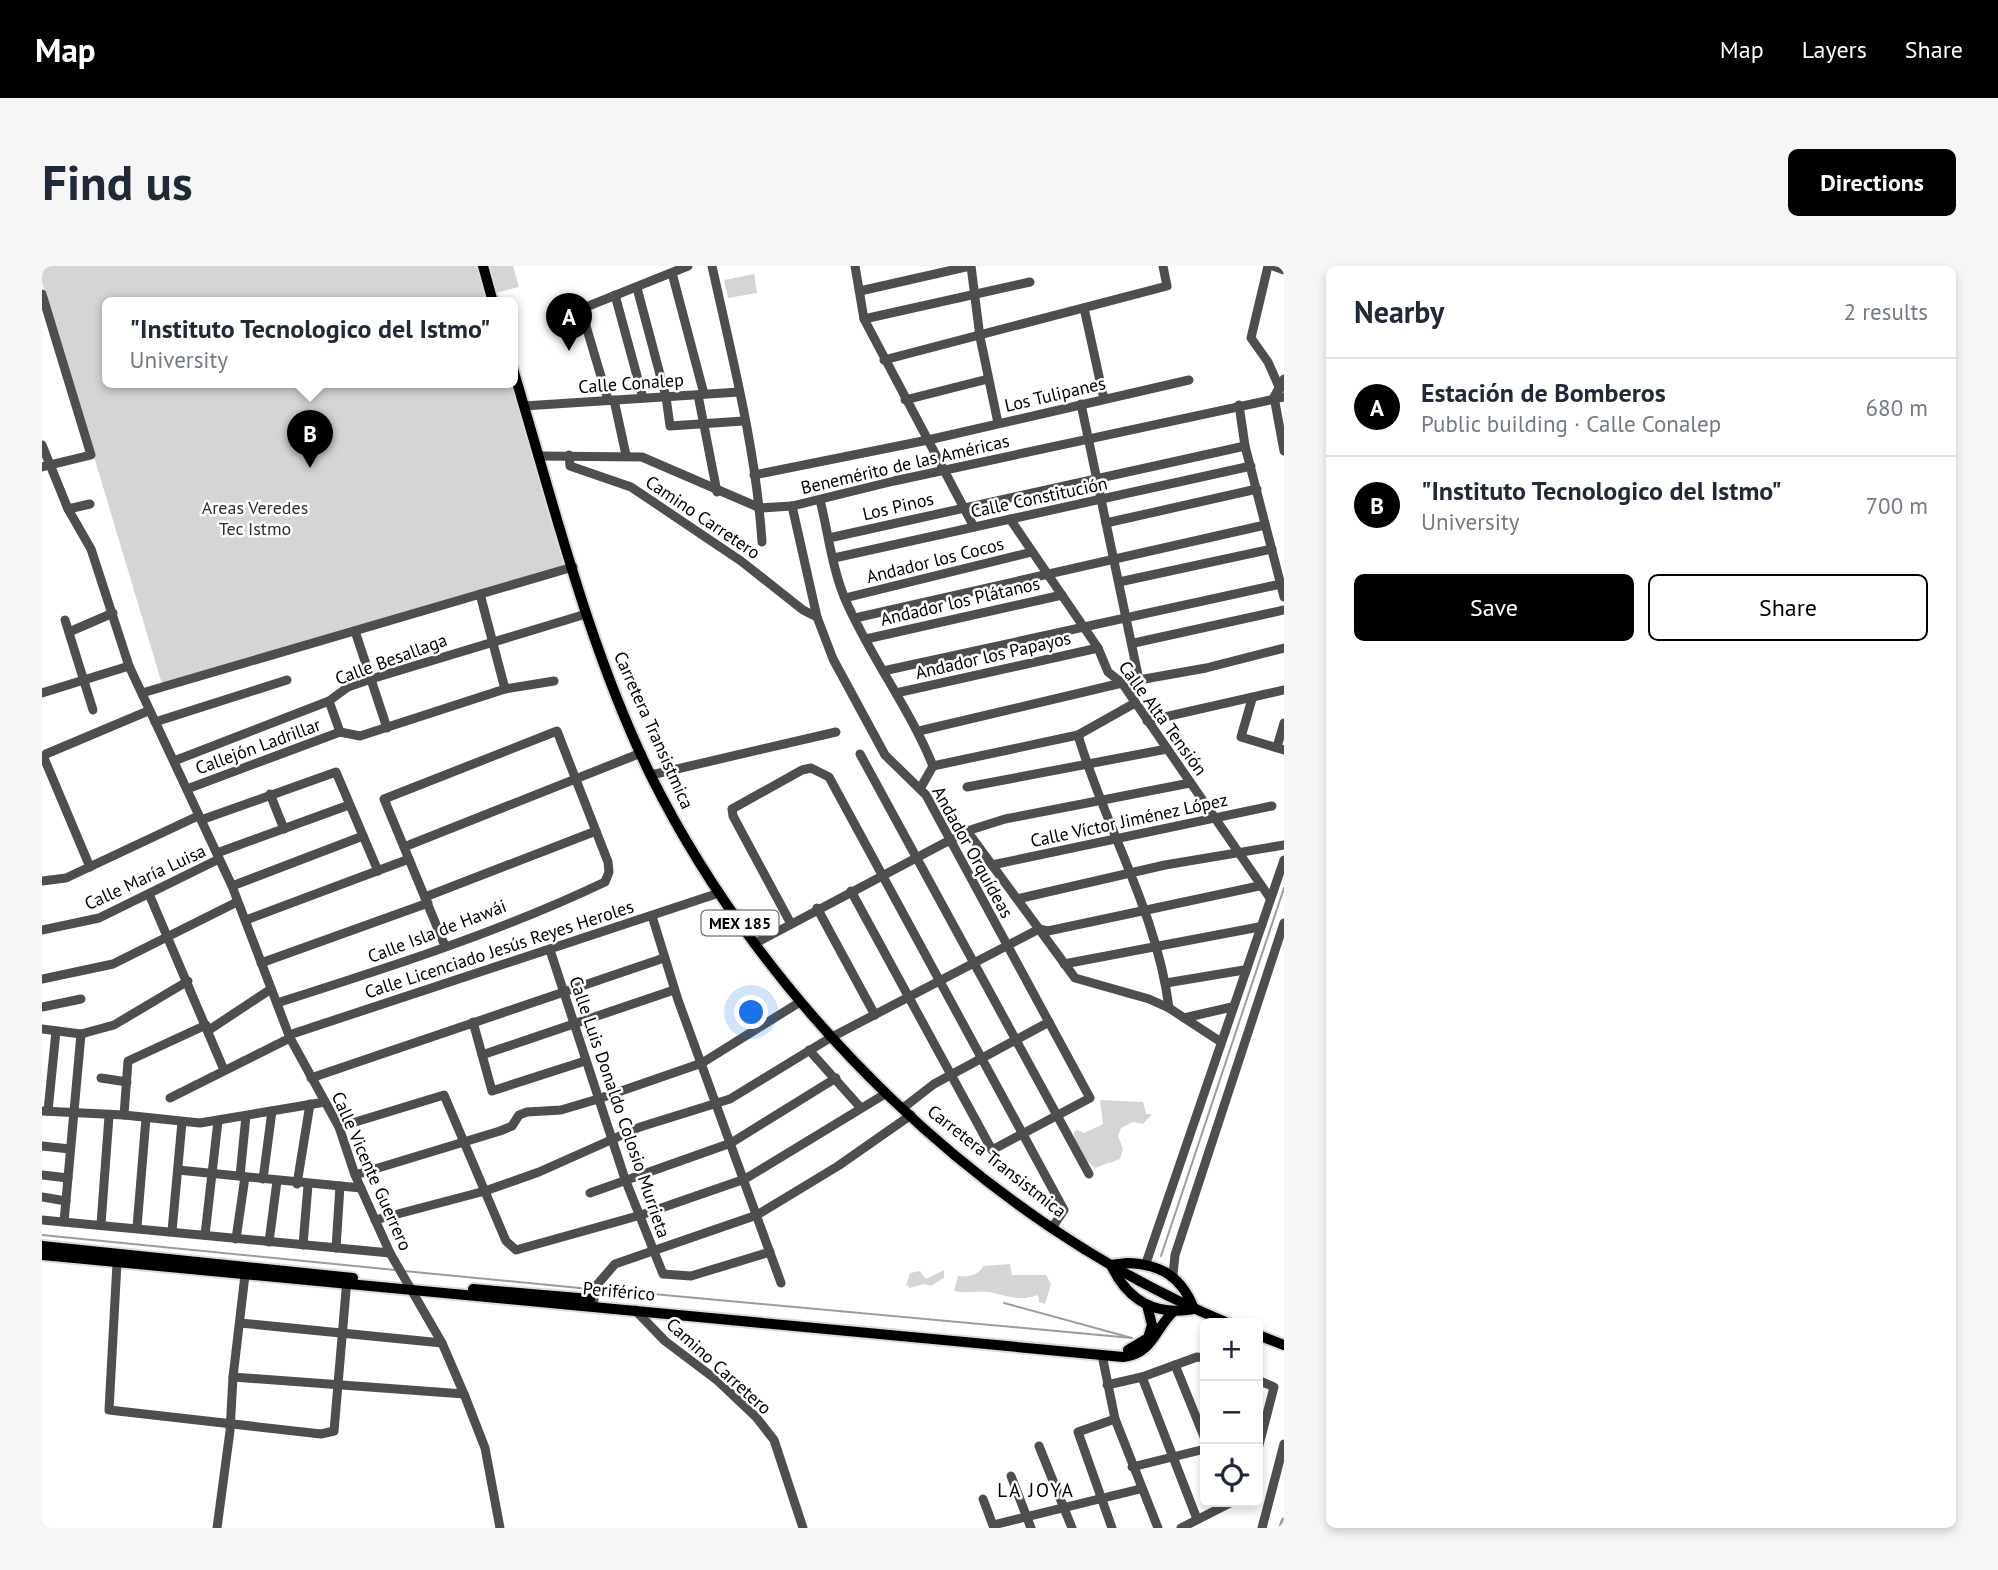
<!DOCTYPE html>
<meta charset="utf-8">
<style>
body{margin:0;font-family:"PT Sans",sans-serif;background:#f6f6f7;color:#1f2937}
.controls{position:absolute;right:21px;bottom:21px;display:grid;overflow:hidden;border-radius:10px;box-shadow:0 4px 10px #0003}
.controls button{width:63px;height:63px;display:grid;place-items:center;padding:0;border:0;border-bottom:2px solid #e0e1e3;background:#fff;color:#1f2937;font:35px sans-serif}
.you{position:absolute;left:710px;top:747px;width:24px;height:24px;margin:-18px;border:5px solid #fff;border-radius:50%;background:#1a73e8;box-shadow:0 0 0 10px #1a73e833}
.badge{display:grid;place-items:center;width:46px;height:46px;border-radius:50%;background:#000;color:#fff;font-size:23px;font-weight:700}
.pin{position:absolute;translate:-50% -58px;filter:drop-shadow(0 2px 4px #0008)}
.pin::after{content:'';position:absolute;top:37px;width:24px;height:21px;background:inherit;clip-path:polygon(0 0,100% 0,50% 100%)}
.popup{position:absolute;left:60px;top:31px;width:416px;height:91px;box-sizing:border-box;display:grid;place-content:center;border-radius:10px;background:#fff;filter:drop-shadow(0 2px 5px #0005);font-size:23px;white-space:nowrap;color:#747a83}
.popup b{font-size:26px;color:#1f2937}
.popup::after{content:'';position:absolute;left:50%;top:100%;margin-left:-14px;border:14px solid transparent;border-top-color:#fff}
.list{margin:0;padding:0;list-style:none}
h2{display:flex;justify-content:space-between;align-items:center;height:91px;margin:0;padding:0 28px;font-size:30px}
h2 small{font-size:23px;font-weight:400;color:#747a83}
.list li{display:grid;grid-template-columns:46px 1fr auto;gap:21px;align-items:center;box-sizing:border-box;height:98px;padding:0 28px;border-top:2px solid #e0e1e3}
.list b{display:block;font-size:26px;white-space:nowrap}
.list p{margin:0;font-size:23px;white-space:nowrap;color:#747a83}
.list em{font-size:23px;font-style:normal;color:#747a83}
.actions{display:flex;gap:14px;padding:21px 28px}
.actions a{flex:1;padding:16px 0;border:2px solid #000;border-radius:10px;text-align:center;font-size:24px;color:#000}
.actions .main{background:#000;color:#fff}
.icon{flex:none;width:38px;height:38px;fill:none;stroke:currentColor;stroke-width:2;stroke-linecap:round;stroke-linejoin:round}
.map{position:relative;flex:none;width:1242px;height:1262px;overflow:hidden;border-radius:10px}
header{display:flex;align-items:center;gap:42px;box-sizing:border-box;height:98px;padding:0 35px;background:#000;color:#fff}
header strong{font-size:33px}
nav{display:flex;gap:38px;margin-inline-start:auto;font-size:24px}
.intro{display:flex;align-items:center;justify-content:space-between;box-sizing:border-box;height:168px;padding:0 42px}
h1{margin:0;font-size:49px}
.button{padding:18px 32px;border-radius:10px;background:#000;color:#fff;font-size:24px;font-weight:700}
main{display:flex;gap:42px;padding:0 42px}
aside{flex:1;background:#fff;border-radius:10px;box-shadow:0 4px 10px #0003}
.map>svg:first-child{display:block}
.green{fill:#d5d5d5}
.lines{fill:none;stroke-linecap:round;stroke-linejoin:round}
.stream{stroke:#9c9c9c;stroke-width:2}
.canal{stroke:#9c9c9c;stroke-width:7}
.major-casing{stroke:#dbdbdb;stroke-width:14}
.minor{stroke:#4e4e4e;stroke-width:9}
.major{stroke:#000;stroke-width:10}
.labels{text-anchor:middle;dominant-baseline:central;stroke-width:5;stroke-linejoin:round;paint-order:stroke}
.shield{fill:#fff;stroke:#4c4c4c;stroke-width:2}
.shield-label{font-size:16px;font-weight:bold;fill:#000}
.street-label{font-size:18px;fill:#000;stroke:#fff}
.park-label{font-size:18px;fill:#2c2c2c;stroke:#fff}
.neighbourhood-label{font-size:19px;letter-spacing:2px;fill:#000;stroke:#fff}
</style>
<header>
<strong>Map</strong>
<nav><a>Map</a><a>Layers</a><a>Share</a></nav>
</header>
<div class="intro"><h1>Find us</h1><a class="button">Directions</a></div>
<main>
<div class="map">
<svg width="1242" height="1262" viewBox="0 0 1242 1262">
<rect width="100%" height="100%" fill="#fff"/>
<g class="green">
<path d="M0 0H440L451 36H65V116H471L531 301 120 418 0 17Z"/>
<path d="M446 0H471L477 21 453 27Z"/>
<path d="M712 8 715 27 686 32 682 14Z"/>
<path d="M1058 834 1101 836 1104 848H1110L1101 858 1091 856 1079 862 1076 870 1081 883 1078 893 1053 902 1039 889 1031 867 1035 864 1042 867 1061 858Z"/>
<path d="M968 998 970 1009H1004L1009 1018 1003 1038 997 1036 996 1029C978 1035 968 1031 952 1027 941 1024 925 1028 912 1025L916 1010C928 1011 934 1010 942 1000Z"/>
<path d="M902 1004V1012L889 1020 882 1018 868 1022 864 1019 868 1007 878 1005 884 1013Z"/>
</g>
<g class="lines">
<g class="stream">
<path d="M0 969 353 1004"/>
<path d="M1119 990 1242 622"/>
<path d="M362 1005 548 1023"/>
<path d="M557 1023 1090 1072 962 1037"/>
</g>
<path class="canal" d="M1240 1262 1242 1255"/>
<g class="major-casing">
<g id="major">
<path d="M441 0 451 36"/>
<path d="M471 103C512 239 546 381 609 510 725 743 945 958 1186 1057"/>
<path d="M0 980 311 1012"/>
<path d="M0 989 1081 1091C1110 1088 1112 1065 1130 1047"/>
<path d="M1085 997C1119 998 1140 1011 1152 1043 1113 1050 1086 1035 1069 999Z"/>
<path d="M431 1023 548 1033"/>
<path d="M1216 1069 1242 1079"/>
<path d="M1086 1084 1106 1072 1110 1059 1105 1039"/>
</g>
</g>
<g class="minor">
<path d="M670 0C690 91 714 183 720 276"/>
<path d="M813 0 822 53 932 261"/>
<path d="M929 0 938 71 956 157"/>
<path d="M1226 0 1209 72 1226 96 1238 123"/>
<path d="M1231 0 1242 4"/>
<path d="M630 7 662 128"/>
<path d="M595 22 624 131 628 160 701 155"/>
<path d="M818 25 928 0"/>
<path d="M0 28 49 189 0 201"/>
<path d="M573 29 601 132"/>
<path d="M1042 42 1062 133"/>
<path d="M822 53 988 16"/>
<path d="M842 94 1125 20 1121 0"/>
<path d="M1242 113 1232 131 1242 185"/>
<path d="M656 129 675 226"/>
<path d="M566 134 539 43 646 0"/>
<path d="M572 134 584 189"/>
<path d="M863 134 946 113"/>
<path d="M1039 138 1097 414"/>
<path d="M1197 139 1203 180 1242 331"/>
<path d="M482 140 697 126"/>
<path d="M0 179 26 243 49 283 87 400 190 620 248 772 297 861 313 909 348 987 400 1077 422 1128 443 1182 458 1262"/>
<path d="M527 189 528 200 589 221 699 295 761 344 775 351"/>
<path d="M496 190 600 191 718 242 750 240 852 215 1242 131"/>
<path d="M712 209 886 174 1147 114"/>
<path d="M778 234C786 266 790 302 803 333 828 391 867 441 891 500L878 523"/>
<path d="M750 240 775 351 791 393 843 489 884 529 1048 832 950 884 809 625"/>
<path d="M26 243 48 238"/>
<path d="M968 253 1056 382 1066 406 1080 417 1228 632"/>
<path d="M1064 257 1215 223"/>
<path d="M787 272 1203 180"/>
<path d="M792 292 1209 200"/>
<path d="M1077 316 1230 283"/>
<path d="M438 328 463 423"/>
<path d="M803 332 990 286"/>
<path d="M813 352 1223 259"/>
<path d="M23 354 51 444"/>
<path d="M313 365 345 462"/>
<path d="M27 366 71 347"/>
<path d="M824 373 1020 329"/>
<path d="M1092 377 1242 344"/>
<path d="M841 405 1239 318"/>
<path d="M0 427 87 400"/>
<path d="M100 427 531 301"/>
<path d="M854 427 1056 382"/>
<path d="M1210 433 1199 471 1242 484"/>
<path d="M287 435 298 466 318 470 463 423 512 415"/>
<path d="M1105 455 1242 424"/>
<path d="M113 456 245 414"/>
<path d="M877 465 1080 417 1164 402 1242 382"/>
<path d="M1036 469C1063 561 1115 646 1127 742"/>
<path d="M1235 481 1242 457"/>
<path d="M818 488 1047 908"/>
<path d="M132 495 287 435 306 421 329 413 544 348"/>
<path d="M891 500 1036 469 1093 437"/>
<path d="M609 509 794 466"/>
<path d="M925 521 1125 483"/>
<path d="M145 523 298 466"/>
<path d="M228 528 242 563"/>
<path d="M159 554 294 506 336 605"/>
<path d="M925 565 1033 712 1107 733 1127 742 1179 776"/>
<path d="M362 581 599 487"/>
<path d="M175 587 307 539"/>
<path d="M950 599 1230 540"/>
<path d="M48 601 2 492 4 488 106 445"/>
<path d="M0 615 24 612 156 550"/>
<path d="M190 620 321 570"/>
<path d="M107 628 182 804"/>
<path d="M383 631 554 565"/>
<path d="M975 633 1123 599 1242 579"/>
<path d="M775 642 833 749"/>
<path d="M610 650 636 734 739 1017"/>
<path d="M204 654 367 593"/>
<path d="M748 656 691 550 690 543 760 504 769 502 787 511 1022 944 1010 962"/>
<path d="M0 664 57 652 177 593"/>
<path d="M712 678 925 565 963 553 1148 517"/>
<path d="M508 684 583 913 621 1008 649 1010 728 986"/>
<path d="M219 697 386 637"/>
<path d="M1022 698 1217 661"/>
<path d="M0 713 71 698 195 636"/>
<path d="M1124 717 1202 704"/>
<path d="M235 737C345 702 458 666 563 616L567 606 566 596 515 465 342 533 403 680"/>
<path d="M0 741 39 733"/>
<path d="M1142 752 1190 741"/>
<path d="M431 756 450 825 543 795"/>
<path d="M0 763 39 768 22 956"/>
<path d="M167 764 229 723"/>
<path d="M39 768 72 759 146 715"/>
<path d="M247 769 677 627"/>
<path d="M767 784 818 841"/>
<path d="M440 789 632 724"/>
<path d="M59 812 85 816"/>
<path d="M269 812 622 692"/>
<path d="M128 832 248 772"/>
<path d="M861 842 892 818 1007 756"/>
<path d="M0 845 82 849 158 857 283 836"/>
<path d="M6 845 14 765"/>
<path d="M82 849 86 795 164 759"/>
<path d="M297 861 402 829 464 975 474 984 599 949 703 913 843 828"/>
<path d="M0 880 28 883"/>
<path d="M136 904 319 922"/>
<path d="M0 909 26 912"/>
<path d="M313 909 458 865 470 860 477 849 485 846 519 844 556 833 660 797 758 736"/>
<path d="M198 910 204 850"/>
<path d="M221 913 230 845"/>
<path d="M255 918 268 838"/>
<path d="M548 927 689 877 794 812"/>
<path d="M0 931 24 935"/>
<path d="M0 954 348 987"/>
<path d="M333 954 443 925 497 906 598 861 688 833 788 772 997 663 1006 665 1217 620"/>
<path d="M59 958 67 850"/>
<path d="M95 961 104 852"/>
<path d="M130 965 140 856"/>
<path d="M163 969 176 855"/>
<path d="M194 973 203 911"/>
<path d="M227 976 235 915"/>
<path d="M261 979 266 919"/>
<path d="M294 982 298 920"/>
<path d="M75 997 67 1144 279 1168 292 1165 305 1013"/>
<path d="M1104 997 1242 594"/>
<path d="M203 1009 191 1111 422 1128"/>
<path d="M1131 1009 1133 989 1242 657"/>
<path d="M551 1040 554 1020 573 998 715 949 796 900 869 849"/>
<path d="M593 1044 623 1075 676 1115 714 1151 732 1174 761 1262"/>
<path d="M198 1057 400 1077"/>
<path d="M1060 1089 1073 1153 1116 1262"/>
<path d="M1133 1099 1163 1173"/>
<path d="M1100 1111 1155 1253"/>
<path d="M1216 1114 1232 1121 1216 1183"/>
<path d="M1065 1119 1100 1111 1155 1091 1163 1092"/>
<path d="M997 1180 1030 1262"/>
<path d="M1090 1201 1163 1183"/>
<path d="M969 1210 989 1262"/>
<path d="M941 1233 952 1262"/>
<path d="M951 1259 1098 1223"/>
<path d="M175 1262 188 1165 191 1111"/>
<path d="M1070 1262 1036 1166 1073 1153"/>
<path d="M1139 1262 1190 1236"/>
<path d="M1220 1262 1242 1178"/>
</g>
<use href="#major" class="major"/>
</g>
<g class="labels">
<rect class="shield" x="659.5" y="644.5" width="77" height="25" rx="5"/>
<g class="shield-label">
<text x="698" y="657">MEX 185</text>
</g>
<g class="street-label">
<text transform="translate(589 117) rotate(-4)">Calle Conalep</text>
<text transform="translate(1013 128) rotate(-13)">Los Tulipanes</text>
<text transform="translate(863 198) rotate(-13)">Benemérito de las Américas</text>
<text transform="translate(997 231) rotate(-12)">Calle Constitución</text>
<text transform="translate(856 240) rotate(-13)">Los Pinos</text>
<text transform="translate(661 251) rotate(34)">Camino Carretero</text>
<text transform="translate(893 294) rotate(-14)">Andador los Cocos</text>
<text transform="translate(918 335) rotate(-13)">Andador los Plátanos</text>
<text transform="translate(951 389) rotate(-13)">Andador los Papayos</text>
<text transform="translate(349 393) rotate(-20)">Calle Besallaga</text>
<text transform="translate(1121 452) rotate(54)">Calle Alta Tensión</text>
<text transform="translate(612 464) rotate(66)">Carretera Transistmica</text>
<text transform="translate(216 480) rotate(-20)">Callejón Ladrillar</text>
<text transform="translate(1087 554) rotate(-12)">Calle Víctor Jiménez López</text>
<text transform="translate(931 586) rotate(61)">Andador Orquídeas</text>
<text transform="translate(103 611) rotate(-25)">Calle María Luisa</text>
<text transform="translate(395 665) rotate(-21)">Calle Isla de Hawái</text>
<text transform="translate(457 683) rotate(-18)">Calle Licenciado Jesús Reyes Heroles</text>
<text transform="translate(578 841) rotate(71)">Calle Luis Donaldo Colosio Murrieta</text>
<text transform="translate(955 895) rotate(38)">Carretera Transistmica</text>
<text transform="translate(330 905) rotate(66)">Calle Vicente Guerrero</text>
<text transform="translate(577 1025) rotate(5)">Periférico</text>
<text transform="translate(677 1100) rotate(42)">Camino Carretero</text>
</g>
<g class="park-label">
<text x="213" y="241">Areas Veredes<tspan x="213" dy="21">Tec Istmo</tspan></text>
</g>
<g class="neighbourhood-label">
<text x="994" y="1224">LA JOYA</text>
</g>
</g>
</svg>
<div class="controls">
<button>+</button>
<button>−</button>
<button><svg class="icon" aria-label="locate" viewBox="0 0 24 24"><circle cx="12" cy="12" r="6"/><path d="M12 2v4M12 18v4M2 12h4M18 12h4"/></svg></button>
</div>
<div class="you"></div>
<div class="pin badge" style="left:527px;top:85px">A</div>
<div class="pin badge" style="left:268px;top:202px">B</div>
<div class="popup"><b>&quot;Instituto Tecnologico del Istmo&quot;</b>University</div>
</div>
<aside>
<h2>Nearby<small>2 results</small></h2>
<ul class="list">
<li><span class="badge">A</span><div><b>Estación de Bomberos</b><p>Public building · Calle Conalep</p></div><em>680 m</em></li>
<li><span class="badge">B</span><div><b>&quot;Instituto Tecnologico del Istmo&quot;</b><p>University</p></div><em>700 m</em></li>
</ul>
<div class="actions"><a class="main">Save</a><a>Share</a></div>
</aside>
</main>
